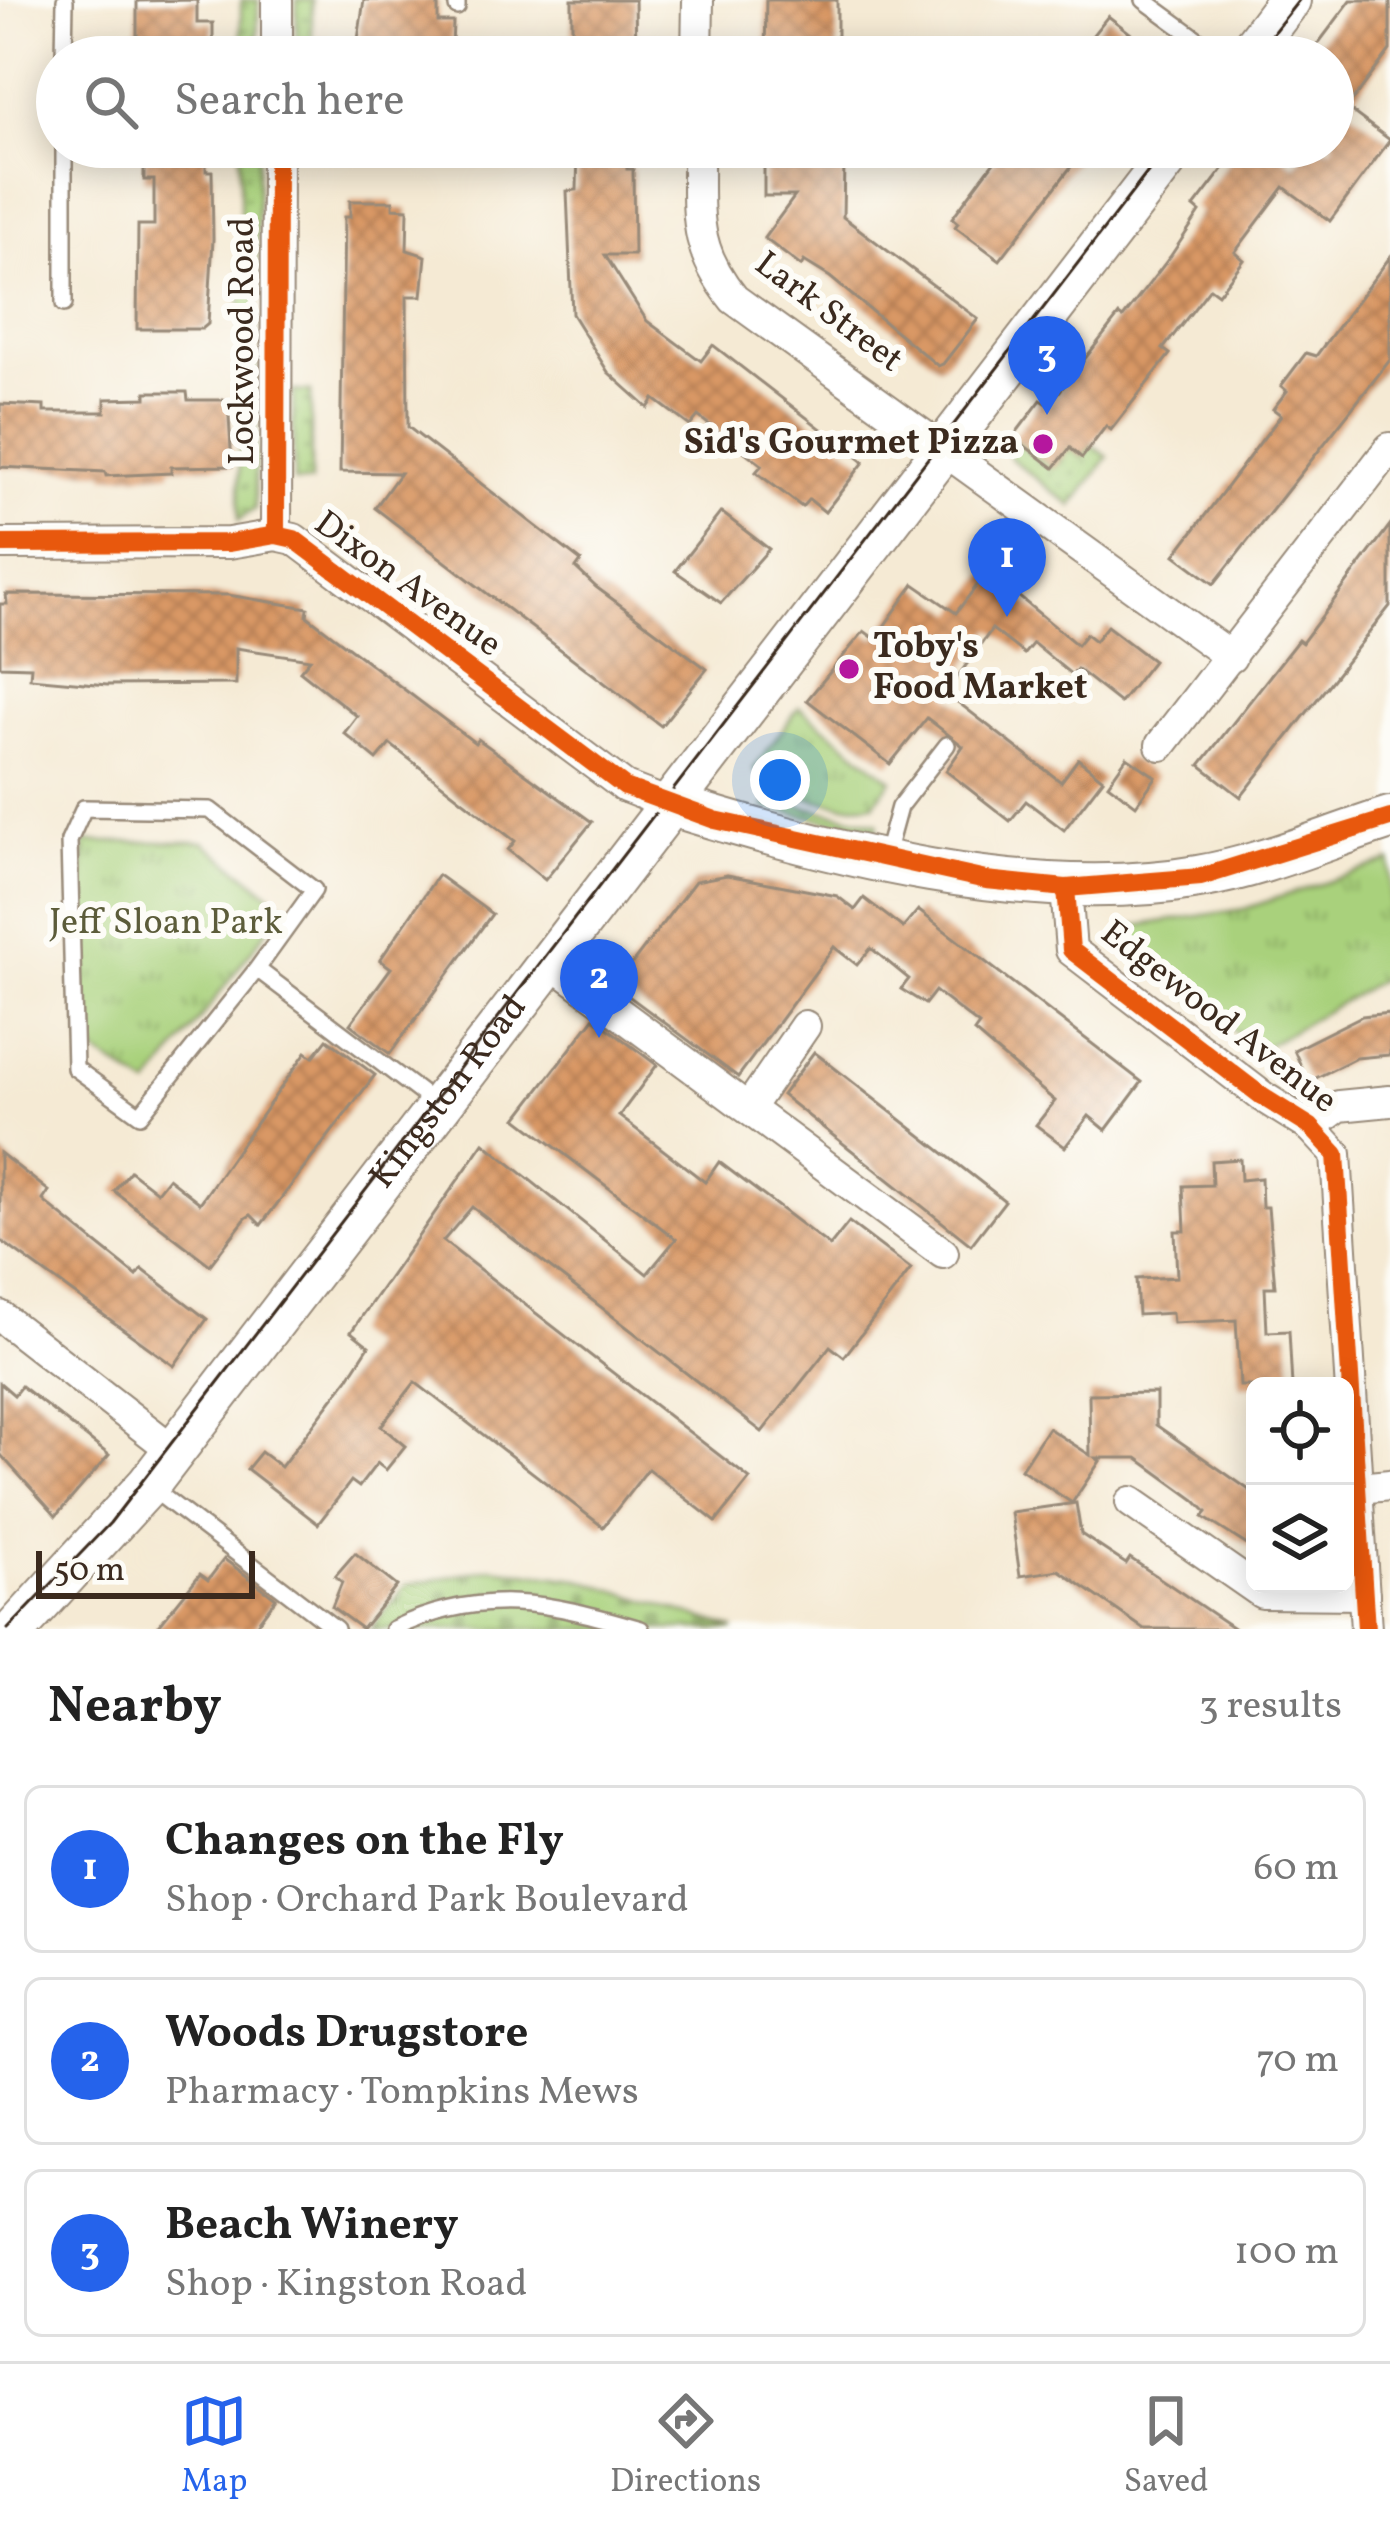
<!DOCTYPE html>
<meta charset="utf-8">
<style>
body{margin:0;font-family:Vollkorn,serif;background:#f6f6f6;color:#222}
.controls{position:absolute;right:36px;bottom:36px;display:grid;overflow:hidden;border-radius:18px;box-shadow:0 6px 30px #0003}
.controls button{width:108px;height:108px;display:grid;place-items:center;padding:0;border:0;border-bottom:3px solid #e0e0e0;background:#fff;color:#222;font:60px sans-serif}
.scale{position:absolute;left:36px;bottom:30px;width:219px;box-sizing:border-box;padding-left:12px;border:6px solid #3b2a1e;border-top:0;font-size:33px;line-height:42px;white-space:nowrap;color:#3b2a1e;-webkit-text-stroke:9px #fdfcf7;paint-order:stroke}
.you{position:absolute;left:780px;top:780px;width:42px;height:42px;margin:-30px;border:9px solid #fff;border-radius:50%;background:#1a73e8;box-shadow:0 0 0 18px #1a73e833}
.badge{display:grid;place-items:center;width:78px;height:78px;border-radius:50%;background:#2563eb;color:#fff;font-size:39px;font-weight:700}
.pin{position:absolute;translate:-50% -99px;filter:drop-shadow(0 3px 6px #0008)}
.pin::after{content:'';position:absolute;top:63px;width:42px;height:36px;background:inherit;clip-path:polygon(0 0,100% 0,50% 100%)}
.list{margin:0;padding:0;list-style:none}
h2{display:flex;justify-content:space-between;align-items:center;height:156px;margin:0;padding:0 48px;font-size:51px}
h2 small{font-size:39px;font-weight:400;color:#767676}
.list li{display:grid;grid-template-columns:78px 1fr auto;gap:36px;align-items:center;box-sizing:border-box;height:168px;margin:0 24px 24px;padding:0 24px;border:3px solid #e0e0e0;border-radius:18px}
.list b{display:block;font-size:45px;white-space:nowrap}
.list p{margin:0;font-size:39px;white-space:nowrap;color:#767676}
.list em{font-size:39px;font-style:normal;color:#767676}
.icon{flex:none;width:66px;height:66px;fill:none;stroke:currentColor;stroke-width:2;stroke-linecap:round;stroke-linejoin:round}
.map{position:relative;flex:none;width:1390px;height:1629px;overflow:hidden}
.search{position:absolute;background:#fff;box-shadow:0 6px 30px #0003;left:36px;right:36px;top:36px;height:132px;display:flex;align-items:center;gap:30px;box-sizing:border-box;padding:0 42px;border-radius:66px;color:#767676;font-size:45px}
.sheet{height:732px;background:#fff}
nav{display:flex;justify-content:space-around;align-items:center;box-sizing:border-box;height:168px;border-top:3px solid #e0e0e0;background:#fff;font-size:33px;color:#767676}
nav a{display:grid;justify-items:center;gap:6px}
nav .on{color:#2563eb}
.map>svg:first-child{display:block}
.grass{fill:url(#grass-dots);stroke:#727e4d;stroke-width:3}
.cemetery{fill:url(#cemetery-stones);stroke:#727e4d;stroke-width:3}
.park{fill:url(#park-tufts);stroke:#727e4d;stroke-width:3}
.building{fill:url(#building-cross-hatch)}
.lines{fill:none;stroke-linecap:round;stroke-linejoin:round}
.lane-casing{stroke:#988a79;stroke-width:20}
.street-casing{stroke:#988a79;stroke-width:34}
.secondary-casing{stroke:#988a79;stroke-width:46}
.lane{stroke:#fff;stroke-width:15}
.street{stroke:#fff;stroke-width:30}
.secondary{stroke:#fff;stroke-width:42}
.tram{stroke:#3b2a1e;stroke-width:3}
.cycleway-casing{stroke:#fdfcf7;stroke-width:26}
.cycleway{stroke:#e8590c;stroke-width:18}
.poi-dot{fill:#b5179e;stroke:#fdfcf7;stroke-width:4.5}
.labels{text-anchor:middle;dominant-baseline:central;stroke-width:12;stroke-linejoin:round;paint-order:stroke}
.street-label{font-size:36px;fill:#3b2a1e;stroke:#fdfcf7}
.poi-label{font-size:36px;font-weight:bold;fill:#3b2a1e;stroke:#fdfcf7;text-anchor:end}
.park-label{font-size:36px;fill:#5c5c3a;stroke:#fdfcf7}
</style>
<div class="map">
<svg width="1390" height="1629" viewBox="0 0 1390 1629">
<defs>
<pattern id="grass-dots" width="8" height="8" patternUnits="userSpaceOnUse" patternTransform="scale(3)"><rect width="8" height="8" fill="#a9d17c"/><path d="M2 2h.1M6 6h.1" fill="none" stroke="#8baa65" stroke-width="1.8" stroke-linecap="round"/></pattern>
<pattern id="cemetery-stones" width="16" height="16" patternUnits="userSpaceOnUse" patternTransform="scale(3)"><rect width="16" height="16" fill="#a9d17c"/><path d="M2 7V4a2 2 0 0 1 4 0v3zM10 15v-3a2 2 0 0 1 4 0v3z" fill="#8baa65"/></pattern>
<pattern id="park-tufts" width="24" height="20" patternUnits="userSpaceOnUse" patternTransform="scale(3)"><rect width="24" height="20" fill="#a9d17c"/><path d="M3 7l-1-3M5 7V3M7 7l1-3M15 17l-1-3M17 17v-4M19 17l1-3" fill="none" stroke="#8baa65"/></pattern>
<pattern id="building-cross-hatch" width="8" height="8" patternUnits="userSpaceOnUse" patternTransform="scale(3)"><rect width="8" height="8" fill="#d99865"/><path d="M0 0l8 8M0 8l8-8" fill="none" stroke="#b17c53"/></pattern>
</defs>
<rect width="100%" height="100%" fill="#fdfcf7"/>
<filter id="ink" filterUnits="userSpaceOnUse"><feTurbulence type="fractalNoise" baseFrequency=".00833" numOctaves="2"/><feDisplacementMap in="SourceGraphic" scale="24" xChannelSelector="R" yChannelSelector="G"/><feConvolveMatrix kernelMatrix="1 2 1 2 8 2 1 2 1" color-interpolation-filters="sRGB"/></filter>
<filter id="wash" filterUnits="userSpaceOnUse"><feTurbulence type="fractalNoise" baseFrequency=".004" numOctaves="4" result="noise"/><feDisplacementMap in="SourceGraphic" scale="48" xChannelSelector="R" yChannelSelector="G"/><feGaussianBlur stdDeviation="2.7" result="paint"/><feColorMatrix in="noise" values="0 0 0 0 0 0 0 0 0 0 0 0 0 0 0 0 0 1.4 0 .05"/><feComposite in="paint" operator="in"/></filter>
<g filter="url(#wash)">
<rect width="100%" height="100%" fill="#f5ead4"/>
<g class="grass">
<path d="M241 0H258L257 56H241Z"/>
<path d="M297 0H312V57H296Z"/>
<path d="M240 147H258L256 347H241Z"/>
<path d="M240 360 257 361 255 509 239 520Z"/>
<path d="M293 391 311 392V482H294Z"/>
<path d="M1006 435 1054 468 1070 448 1082 458 1092 445 1108 457 1072 506 1010 458Z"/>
<path d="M769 799 878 823 877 831 765 807Z"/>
</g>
<path class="cemetery" d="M493 1568 579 1579 735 1629H371L406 1585Z"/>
<g class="park">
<path d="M799 707 892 780 874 804 842 805 769 790 754 769Z"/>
<path d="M84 842H204L285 906 149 1087 82 1044Z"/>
<path d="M1390 861V974L1259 1050 1127 948 1125 938 1135 926 1244 909Z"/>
</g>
<g id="blocks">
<g class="building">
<path d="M197 0V23H213V51H148V42H137V1Z"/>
<path d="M364 0H438V22H453L452 47 357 46Z"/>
<path d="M572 0H635L636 54 578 55V48H572Z"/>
<path d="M766 0H837V57H765Z"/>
<path d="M1351 0H1390V50L1347 108 1390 140 1330 221 1284 187 1235 252 1244 260 1218 294 1210 288 1163 349 1170 354 1111 430 1106 426 1082 458 1070 448 1054 468 1013 437 1041 400 1049 405 1119 315 1123 318 1170 257 1200 212 1194 207 1240 147H1270L1295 166 1309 147H1333V57H1308Z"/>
<path d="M1108 16 1161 57H1075Z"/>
<path d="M144 147H206V171H212L213 239 208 324 202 329H137L138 225H154V180H144Z"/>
<path d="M578 147H626L627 169H633L634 255H605L647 321 701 361 713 345 864 462 825 512 809 499 802 507 756 472 762 465 698 416 690 426 654 399 648 408 608 372 572 314 567 191 577 190Z"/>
<path d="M1005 147H1086L1000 260 955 227 958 223 952 218Z"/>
<path d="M764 151H831V161L844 162 843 217 978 319 943 364 938 366 830 277 804 261 801 266 764 238 795 196H764Z"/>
<path d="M350 201H393V208L408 209 407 250 426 256 422 296H407L408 427 581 561 576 568 596 587 707 669 661 726 375 508 400 473 340 472 344 217H350Z"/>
<path d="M1390 257V360L1214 584 1175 555 1281 415 1273 409 1287 391 1281 386 1306 353 1316 356Z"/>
<path d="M146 392H187L188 400H228L232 466 171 467V473L106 476 105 472 0 467V404L44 406V412H105V399L146 398Z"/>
<path d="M721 512 769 549 721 603 675 571Z"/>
<path d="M1390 525V606L1241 797 1200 765 1298 640 1302 643Z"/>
<path d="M988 571 1077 645 1086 634 1095 641 1107 626 1153 661 1120 703 1077 669 1072 675 1033 643 1024 654 992 629 946 693 1061 782 1078 759 1103 779 1064 830 1026 801 1010 821 946 771 963 746 927 718 890 764 807 700 864 631 875 639 914 584 956 613Z"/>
<path d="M6 594 228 595 308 608 307 616 475 743 478 739 592 822 545 880 508 850 515 841 390 744 377 760 344 733 357 716 300 671 310 659 236 648V684L107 685 30 678 31 667 0 666V604H7Z"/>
<path d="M1127 757 1156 777 1136 805 1108 784Z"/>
<path d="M438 875 492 914 390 1054 350 1024 391 968 380 960Z"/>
<path d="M727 875 837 896 855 910 864 898 903 928 918 910 1142 1082 1106 1130 1089 1116 1065 1147 1036 1125 1055 1101 974 1032 979 1025 935 991 925 1004 901 989 909 979 871 948 857 965 834 947 738 1077 615 986 695 881Z"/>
<path d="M1390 1013V1055L1356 1058 1308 1082 1294 1050 1362 1016Z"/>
<path d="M594 1018 657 1065 619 1116 705 1182 719 1162 830 1246 849 1222 911 1269 844 1357 830 1346 762 1432 472 1207 443 1241 750 1479 716 1522 648 1469 603 1527 415 1382 381 1426 405 1446 386 1470 377 1463 359 1487 351 1481 318 1524 247 1469 261 1452 281 1467 347 1380 369 1346 351 1332 484 1143 647 1274 676 1239 517 1118Z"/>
<path d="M327 1039 375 1075 261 1225 251 1215 246 1218 210 1265 114 1191 130 1171 157 1192 168 1178 200 1203 306 1052 313 1057Z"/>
<path d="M814 1052 1005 1201 971 1245 782 1095Z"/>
<path d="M0 1153 49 1191 43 1200 47 1204 137 1276 142 1269 207 1319 174 1366 0 1240Z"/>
<path d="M1240 1159 1241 1180 1261 1178 1262 1207H1268L1275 1287H1265L1267 1332 1289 1331 1292 1386H1240L1236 1320 1173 1323 1172 1313 1138 1315 1136 1279 1177 1277 1175 1231H1185L1183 1186 1212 1185 1211 1161Z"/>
<path d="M0 1383 14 1395 21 1386 109 1455 56 1516 0 1454Z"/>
<path d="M1156 1393V1425L1255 1494V1550L1203 1517 1207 1512 1195 1500 1137 1458H1096L1100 1461 1072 1503 1021 1469 1048 1428 1090 1455 1089 1394Z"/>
<path d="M1076 1503 1081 1534 1126 1564 1130 1558 1235 1629H1144L1059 1570 1020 1576 1011 1512Z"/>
<path d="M355 1553 397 1586 362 1629 332 1607 342 1582 335 1576Z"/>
<path d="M224 1559 276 1598 253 1629H156L200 1574 208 1580Z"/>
</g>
</g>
</g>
<g filter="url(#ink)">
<use href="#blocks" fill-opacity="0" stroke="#988a79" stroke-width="3"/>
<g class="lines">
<g class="lane-casing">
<g id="lane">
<path d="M1144 0 1222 57"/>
<path d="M457 7V0"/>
<path d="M64 57 65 0"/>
<path d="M64 304V147"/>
<path d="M885 858 899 807 947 745"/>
<path d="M257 969 314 890 210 810 84 808 69 841 75 1068 140 1115 257 969 437 1105"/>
<path d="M150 1487 336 1629"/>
<path d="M393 1629C483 1587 549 1602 641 1629"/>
</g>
</g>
<g class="street-casing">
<g id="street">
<path d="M277 57V0"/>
<path d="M697 57 698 0"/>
<path d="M698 147C699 212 691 246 734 299L1231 657"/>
<path d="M276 535 277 147"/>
<path d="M0 544 229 543 276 535 294 539 625 787 669 804"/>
<path d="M1161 745 1390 448"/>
<path d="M1066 888 1071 950 1263 1097 1311 1127 1336 1154 1366 1629"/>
<path d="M549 961 943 1253"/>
<path d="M750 1106 805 1026"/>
<path d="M1311 1127 1339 1106 1390 1101"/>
<path d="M0 1316 174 1451"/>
<path d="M1358 1488 1390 1485"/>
<path d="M1131 1502 1262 1593 1364 1594"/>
</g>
</g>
<g class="secondary-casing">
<g id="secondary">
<path d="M1246 57 1289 0"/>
<path d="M669 804C828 854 1031 906 1198 877 1264 866 1326 838 1390 818"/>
<path id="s1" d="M16 1629 148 1485 1176 147"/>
</g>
</g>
<use href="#lane" class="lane"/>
<use href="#street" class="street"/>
<use href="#secondary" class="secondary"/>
<g class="tram">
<path d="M1254 57 1299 0"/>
<path d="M8 1629 110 1523 1167 147"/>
</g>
<g class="cycleway-casing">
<g id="cycleway">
<path d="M276 535 277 147"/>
<path d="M0 544 229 543 276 535 294 539 625 787 715 820 986 880 1066 888 1201 877 1390 818"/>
<path d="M1066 888 1071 950 1263 1097 1311 1127 1336 1154 1366 1629"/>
</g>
</g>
<use href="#cycleway" class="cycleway"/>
</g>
</g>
<g class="poi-dot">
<circle cx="1043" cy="444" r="12"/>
<circle cx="849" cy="669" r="12"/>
</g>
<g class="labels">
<g class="street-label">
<text transform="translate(828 313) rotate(37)">Lark Street</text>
<text transform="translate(244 341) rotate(-90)">Lockwood Road</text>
<text transform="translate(407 585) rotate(36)">Dixon Avenue</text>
<text transform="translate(1218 1018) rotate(38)">Edgewood Avenue</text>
<text stroke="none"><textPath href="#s1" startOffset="690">Kingston Road</textPath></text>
</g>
<g class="poi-label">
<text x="1019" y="444">Sid's Gourmet Pizza</text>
<text x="873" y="648" text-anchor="start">Toby's<tspan x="873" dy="41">Food Market</tspan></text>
</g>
<g class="park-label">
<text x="166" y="924">Jeff Sloan Park</text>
</g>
</g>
</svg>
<div class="controls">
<button><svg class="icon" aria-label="locate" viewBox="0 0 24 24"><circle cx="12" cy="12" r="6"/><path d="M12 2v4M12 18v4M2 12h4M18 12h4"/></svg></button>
<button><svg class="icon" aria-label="layers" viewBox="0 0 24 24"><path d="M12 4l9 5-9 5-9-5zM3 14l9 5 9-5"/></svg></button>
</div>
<div class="scale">50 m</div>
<div class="you"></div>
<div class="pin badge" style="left:1007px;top:617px">1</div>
<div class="pin badge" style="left:599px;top:1038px">2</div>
<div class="pin badge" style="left:1047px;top:415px">3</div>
<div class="search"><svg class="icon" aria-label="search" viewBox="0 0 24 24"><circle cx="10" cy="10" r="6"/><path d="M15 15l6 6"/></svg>Search here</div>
</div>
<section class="sheet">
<h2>Nearby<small>3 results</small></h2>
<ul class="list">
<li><span class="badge">1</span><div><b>Changes on the Fly</b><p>Shop · Orchard Park Boulevard</p></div><em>60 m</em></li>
<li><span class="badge">2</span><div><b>Woods Drugstore</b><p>Pharmacy · Tompkins Mews</p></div><em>70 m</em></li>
<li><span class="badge">3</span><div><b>Beach Winery</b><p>Shop · Kingston Road</p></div><em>100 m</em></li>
</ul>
</section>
<nav>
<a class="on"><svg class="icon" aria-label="map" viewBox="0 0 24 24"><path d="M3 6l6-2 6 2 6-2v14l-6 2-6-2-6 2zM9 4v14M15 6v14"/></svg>Map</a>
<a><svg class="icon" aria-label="directions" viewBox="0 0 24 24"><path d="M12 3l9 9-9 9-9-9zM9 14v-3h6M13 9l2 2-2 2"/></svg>Directions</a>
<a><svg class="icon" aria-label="saved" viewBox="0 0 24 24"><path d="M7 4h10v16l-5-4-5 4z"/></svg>Saved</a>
</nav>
